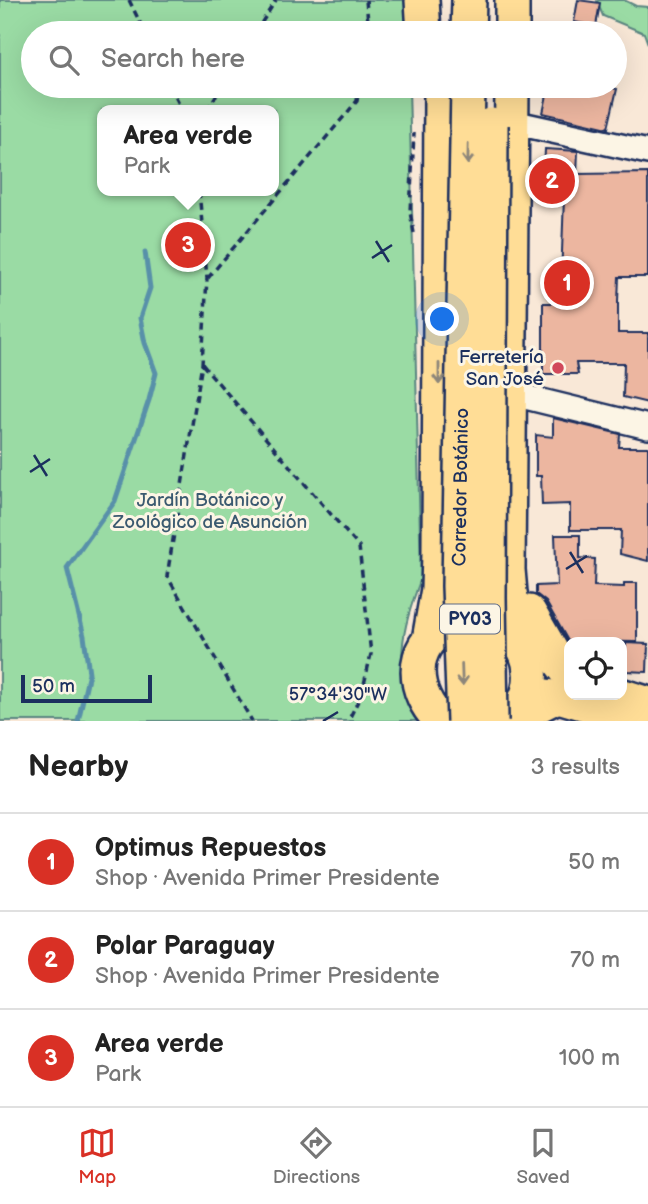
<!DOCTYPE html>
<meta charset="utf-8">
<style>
body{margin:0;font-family:"Balsamiq Sans",sans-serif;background:#f2f2f2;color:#222}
.controls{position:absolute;right:21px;bottom:21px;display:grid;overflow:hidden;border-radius:14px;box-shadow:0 7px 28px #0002}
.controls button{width:63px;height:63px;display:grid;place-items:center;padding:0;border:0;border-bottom:2px solid #e0e0e0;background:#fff;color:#222;font:35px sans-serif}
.scale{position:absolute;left:21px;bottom:18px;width:131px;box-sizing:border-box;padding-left:7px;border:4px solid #1b2f5e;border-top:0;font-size:19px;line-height:24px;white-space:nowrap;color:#1b2f5e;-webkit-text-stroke:5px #fcf5e5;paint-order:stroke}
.you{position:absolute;left:443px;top:320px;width:24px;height:24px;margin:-18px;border:5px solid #fff;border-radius:50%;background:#1a73e8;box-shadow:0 0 0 10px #1a73e833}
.badge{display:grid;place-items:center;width:46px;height:46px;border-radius:50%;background:#d93025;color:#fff;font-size:23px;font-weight:700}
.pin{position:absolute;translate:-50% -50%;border:4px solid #fff;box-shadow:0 2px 7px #0006}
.popup{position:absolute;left:97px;top:105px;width:182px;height:91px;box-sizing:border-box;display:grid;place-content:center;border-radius:14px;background:#fff;filter:drop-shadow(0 2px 5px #0005);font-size:23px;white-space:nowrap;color:#767676}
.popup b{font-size:26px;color:#222}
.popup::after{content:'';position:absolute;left:50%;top:100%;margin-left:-14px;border:14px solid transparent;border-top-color:#fff}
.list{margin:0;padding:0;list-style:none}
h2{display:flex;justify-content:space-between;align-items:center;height:91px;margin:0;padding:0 28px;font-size:30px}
h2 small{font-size:23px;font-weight:400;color:#767676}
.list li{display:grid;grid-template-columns:46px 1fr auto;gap:21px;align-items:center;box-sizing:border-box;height:98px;padding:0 28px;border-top:2px solid #e0e0e0}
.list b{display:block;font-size:26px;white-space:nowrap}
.list p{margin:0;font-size:23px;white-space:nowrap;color:#767676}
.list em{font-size:23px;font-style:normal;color:#767676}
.icon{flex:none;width:38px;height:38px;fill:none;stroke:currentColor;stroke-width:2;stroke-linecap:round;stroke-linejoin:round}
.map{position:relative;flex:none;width:648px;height:721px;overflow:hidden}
.search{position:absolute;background:#fff;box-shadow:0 7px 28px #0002;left:21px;right:21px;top:21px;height:77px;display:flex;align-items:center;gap:18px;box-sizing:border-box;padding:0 24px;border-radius:38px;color:#767676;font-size:26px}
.sheet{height:385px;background:#fff}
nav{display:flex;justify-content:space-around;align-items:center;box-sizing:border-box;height:98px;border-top:2px solid #e0e0e0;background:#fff;font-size:19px;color:#767676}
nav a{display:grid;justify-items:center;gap:4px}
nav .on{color:#d93025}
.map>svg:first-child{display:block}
.green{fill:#9adba4;stroke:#5a8581;stroke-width:2;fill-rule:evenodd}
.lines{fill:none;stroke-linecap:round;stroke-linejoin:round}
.stream{stroke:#5890a9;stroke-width:5}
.building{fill:#ecb6a0;stroke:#1b2f5e;stroke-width:2}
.minor-casing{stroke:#1b2f5e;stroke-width:28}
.major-casing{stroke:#1b2f5e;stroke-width:35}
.highway-casing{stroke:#1b2f5e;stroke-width:38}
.path{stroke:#1b2f5e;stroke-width:3.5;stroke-dasharray:7 5;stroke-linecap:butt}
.minor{stroke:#fcf5e5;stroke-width:23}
.major{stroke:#ffdd96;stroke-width:30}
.highway{stroke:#ffdd96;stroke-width:33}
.highway-bridge-casing{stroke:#1b2f5e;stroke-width:38;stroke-linecap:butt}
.highway-bridge{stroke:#ffdd96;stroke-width:33}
.oneway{stroke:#8d867a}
.ticks{fill:none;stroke:#1b2f5e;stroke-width:2.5}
.poi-dot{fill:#d1495b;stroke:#fcf5e5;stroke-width:2.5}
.labels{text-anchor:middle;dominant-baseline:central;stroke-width:6;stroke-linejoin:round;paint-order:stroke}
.shield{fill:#fcf5e5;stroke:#5e6a86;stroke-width:2}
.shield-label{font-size:18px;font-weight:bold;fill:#1b2f5e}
.poi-label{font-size:19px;fill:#1b2f5e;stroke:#fcf5e5;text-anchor:end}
.street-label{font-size:19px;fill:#1b2f5e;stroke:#fcf5e5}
.park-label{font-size:19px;fill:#3b5a70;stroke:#fcf5e5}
.ticks-label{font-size:18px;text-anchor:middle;fill:#1b2f5e;stroke:#fcf5e5;stroke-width:6;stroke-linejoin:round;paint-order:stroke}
</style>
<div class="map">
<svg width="648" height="721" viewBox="0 0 648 721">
<rect width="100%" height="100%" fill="#f9e8d7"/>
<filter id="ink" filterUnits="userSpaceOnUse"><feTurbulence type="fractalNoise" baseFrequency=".0143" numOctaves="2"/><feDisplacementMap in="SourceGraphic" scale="14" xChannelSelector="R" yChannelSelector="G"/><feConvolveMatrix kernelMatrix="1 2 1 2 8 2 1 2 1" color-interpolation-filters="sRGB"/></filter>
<g filter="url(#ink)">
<g class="green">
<path d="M0 0H407L408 33H33V86H409L421 578C401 633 392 666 420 721H0ZM102 110H274V191H102Z"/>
<path d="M599 0H624L636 6 648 7V44L644 33 603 16 597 1Z"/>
</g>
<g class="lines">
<path class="stream" d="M78 721 89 673 84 636 67 568 115 501 149 400 156 373 145 343 140 318 150 288 145 252"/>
</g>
<g class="building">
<path d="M578 0 600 3 596 26 574 22Z"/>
<path d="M549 86H602L617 89 608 128 543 113Z"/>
<path d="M545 149 578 151 577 174 648 173V277H619L618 301V333H648V403L623 397 624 363H576L578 374H543V303H554L555 279H561L564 197 543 196Z"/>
<path d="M553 418 620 434 619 447H648V561L620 554 621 530H570V504L542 505 541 476H536V435L553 437Z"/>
<path d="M555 535H580V558L595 559 594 586 624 587V583H637V642L568 641 546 602 536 594V586L557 585Z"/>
<path d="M626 643 648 644 647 672 625 671Z"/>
</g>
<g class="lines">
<g class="minor-casing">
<g id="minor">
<path d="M512 122 648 152"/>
<path d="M509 393 648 427"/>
</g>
</g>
<g class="major-casing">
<g id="major">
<path d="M622 694 648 702"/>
<path d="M533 700 543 694 550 695 638 721"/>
</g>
</g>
<g class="highway-casing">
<g id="highway">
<path d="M422 0 424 33"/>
<path d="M468 33 469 0"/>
<path d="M512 33V0"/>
<path d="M512 86 508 570 510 593 522 643"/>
<path d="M529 612 552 652 569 674"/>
<path d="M507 629C537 653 539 696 508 721"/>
<path d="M429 640 438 589 439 553 441 86"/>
<path d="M441 721C412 694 407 647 447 626"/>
<path d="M517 721 527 711 555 697"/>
</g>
</g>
<g class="path">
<path d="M129 0 145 33"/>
<path d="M366 0 369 33"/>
<path d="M255 33 276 0"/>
<path d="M170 86 182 110"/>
<path d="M207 110 222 86"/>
<path d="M199 191 207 278 202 364 167 576 252 721"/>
<path d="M414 233 410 212 414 133"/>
<path d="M208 278 357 101 359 86"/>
<path d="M202 364 359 547 371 654 362 693 348 721"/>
</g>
<use href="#minor" class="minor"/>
<use href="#major" class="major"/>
<use href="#highway" class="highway"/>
<g class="highway-bridge-casing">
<g id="highway-bridge">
<path d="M491 125 489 598 491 721"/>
<path id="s1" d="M464 721 459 586 468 86"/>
</g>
</g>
<use href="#highway-bridge" class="highway-bridge"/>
</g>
<defs><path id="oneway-shaft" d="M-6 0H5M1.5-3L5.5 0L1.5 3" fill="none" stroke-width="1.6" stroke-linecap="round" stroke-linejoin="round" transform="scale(1.75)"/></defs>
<g class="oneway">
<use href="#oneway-shaft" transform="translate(468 154) rotate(91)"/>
<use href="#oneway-shaft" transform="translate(439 374) rotate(90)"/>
<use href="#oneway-shaft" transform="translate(462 675) rotate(88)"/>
</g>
</g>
<path class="ticks" d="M376 241 389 262M372 258 392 245M34 455 47 476M30 472 50 459M570 552 583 573M566 569 587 556M323 721 338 712"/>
<circle class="poi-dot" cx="558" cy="368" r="7"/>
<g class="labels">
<rect class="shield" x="440" y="604.5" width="60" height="29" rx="5"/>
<g class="shield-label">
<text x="470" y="619">PY03</text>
</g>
<g class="poi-label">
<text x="544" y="357">Ferretería<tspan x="544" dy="22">San José</tspan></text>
</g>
<g class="street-label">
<text stroke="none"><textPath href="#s1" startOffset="234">Corredor Botánico</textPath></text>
</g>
<g class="park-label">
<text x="210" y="500">Jardín Botánico y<tspan x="210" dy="22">Zoológico de Asunción</tspan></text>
</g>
</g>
<g class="ticks-label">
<text x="338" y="700">57°34'30"W</text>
</g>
</svg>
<div class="controls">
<button><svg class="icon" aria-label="locate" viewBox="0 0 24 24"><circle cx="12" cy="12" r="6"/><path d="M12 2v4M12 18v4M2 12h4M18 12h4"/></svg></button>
</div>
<div class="scale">50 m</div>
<div class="you"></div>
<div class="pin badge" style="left:567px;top:283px">1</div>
<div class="pin badge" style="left:552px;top:181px">2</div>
<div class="pin badge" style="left:188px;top:245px">3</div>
<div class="popup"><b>Area verde</b>Park</div>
<div class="search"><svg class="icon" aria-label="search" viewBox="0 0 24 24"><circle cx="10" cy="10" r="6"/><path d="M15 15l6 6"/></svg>Search here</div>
</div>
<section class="sheet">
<h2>Nearby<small>3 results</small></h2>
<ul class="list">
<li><span class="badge">1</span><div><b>Optimus Repuestos</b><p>Shop · Avenida Primer Presidente</p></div><em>50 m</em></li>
<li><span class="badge">2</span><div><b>Polar Paraguay</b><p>Shop · Avenida Primer Presidente</p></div><em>70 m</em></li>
<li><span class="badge">3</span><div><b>Area verde</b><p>Park</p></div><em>100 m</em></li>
</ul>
</section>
<nav>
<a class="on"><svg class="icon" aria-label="map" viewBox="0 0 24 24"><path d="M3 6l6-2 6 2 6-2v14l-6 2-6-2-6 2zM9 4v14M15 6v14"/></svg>Map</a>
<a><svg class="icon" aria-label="directions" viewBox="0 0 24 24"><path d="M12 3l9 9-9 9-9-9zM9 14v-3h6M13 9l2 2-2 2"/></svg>Directions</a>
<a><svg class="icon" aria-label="saved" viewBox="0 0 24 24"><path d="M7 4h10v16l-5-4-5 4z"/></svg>Saved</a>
</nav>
